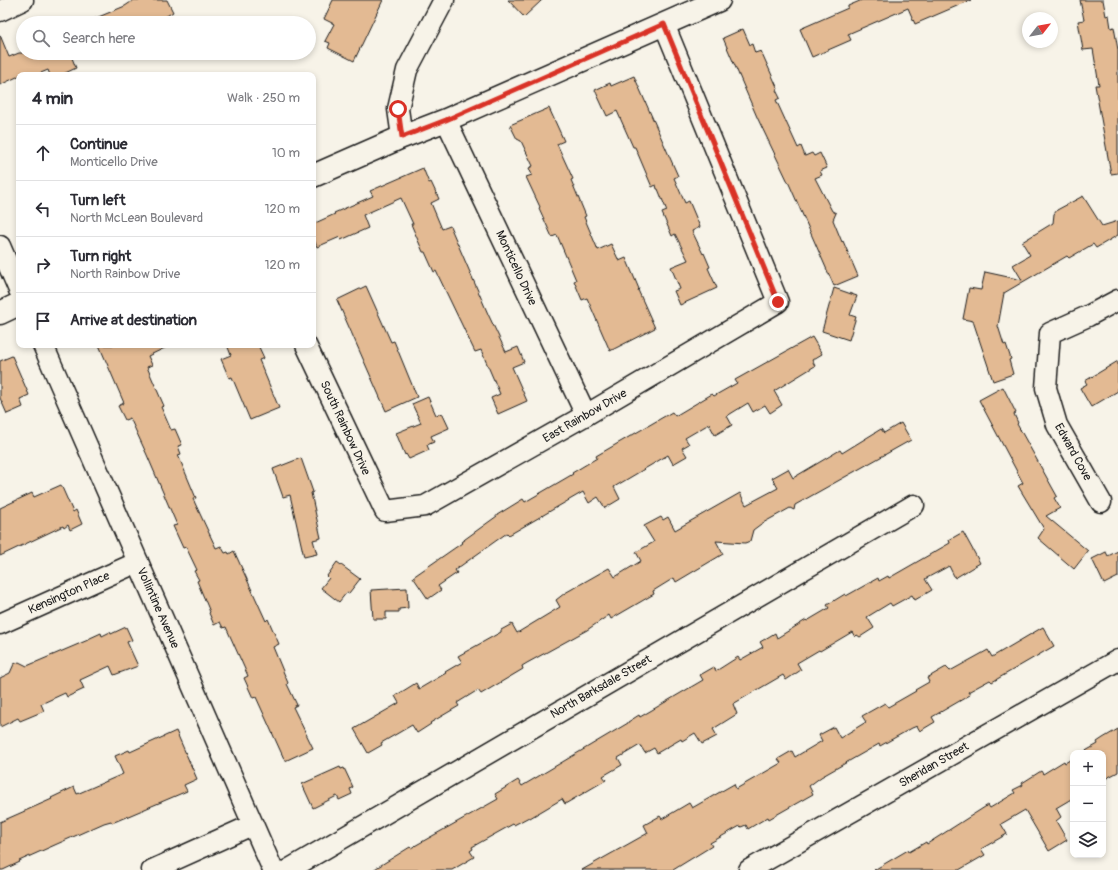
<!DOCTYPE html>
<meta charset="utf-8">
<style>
body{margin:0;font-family:Pangolin,sans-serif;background:#f2f2f3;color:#2b2b33}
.controls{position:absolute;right:12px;bottom:12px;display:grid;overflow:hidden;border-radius:8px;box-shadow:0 2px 6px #0003}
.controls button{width:36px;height:36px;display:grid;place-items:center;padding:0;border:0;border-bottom:1px solid #e1e1e2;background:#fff;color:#2b2b33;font:20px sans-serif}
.compass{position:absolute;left:1022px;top:12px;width:36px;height:36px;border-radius:50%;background:#fff;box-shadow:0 2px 6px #0003;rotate:59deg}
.stop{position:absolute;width:12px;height:12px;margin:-9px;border:3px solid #d93025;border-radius:50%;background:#fff}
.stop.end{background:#d93025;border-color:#fff;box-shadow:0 1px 4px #0008}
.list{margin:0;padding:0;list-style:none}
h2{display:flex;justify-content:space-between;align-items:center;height:52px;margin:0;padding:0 16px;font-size:17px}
h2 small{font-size:13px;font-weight:400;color:#7c7c81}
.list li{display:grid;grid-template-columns:26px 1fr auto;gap:12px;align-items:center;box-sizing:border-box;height:56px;padding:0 16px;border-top:1px solid #e1e1e2}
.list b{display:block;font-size:15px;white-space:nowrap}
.list p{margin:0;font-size:13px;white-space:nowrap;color:#7c7c81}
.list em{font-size:13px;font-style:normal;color:#7c7c81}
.icon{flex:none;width:22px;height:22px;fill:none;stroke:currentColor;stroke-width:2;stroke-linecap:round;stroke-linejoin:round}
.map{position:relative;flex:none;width:1118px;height:870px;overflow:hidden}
.search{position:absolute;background:#fff;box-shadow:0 2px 6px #0003;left:16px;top:16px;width:300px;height:44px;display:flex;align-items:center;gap:10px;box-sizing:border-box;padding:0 14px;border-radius:22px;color:#7c7c81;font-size:15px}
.panel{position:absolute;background:#fff;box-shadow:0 2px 6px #0003;left:16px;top:72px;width:300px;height:276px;border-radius:8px}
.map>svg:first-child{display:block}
.building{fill:#e3ba93;stroke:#1c1c1c}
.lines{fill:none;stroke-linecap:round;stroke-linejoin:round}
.minor-casing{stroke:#1c1c1c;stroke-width:23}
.major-casing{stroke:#1c1c1c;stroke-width:25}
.minor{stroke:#f7f3e8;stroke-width:20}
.major{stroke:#f7f3e8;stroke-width:22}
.route{stroke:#d93025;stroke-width:5}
.labels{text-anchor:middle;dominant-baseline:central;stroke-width:4;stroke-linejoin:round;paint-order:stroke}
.street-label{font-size:12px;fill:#1c1c1c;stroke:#f7f3e8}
</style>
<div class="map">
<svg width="1118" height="870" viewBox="0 0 1118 870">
<rect width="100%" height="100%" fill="#f7f3e8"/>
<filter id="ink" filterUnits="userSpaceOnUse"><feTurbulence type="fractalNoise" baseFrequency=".025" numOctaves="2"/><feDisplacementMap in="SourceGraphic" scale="8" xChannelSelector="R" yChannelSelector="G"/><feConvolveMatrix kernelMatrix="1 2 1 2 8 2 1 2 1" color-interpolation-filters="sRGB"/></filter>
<g filter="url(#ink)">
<g class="building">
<path d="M134 0H167L173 12 165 17 169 23H84L125 6Z"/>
<path d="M333 0H383L354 61 328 48 330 43 325 41 334 24 324 19Z"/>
<path d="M508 0H542L524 17Z"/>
<path d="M862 0H971L915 24 908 8 848 34 851 40 812 57 800 29 848 8V6Z"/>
<path d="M1080 0H1103L1106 16 1109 15 1111 28 1114 27 1118 50V173L1111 174 1095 85H1099L1093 49 1083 50 1078 21 1084 20Z"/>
<path d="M743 29 750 45 752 44 755 53 761 51 778 89 776 90 780 98 776 100 798 148 801 146 805 156 812 153 814 156 820 153 827 168 820 171 822 175 815 178 832 211 836 213 833 220 842 242 843 241 858 276 834 286 790 186 757 117 723 38Z"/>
<path d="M0 35 9 57 19 53H70L76 68 61 75H50L48 70 36 75H19V76L0 85Z"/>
<path d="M634 76 678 176 674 178 685 203 689 201 700 227 692 231 703 254 704 253 710 267 708 268 717 288 680 305 674 291 680 289 671 267 688 260 675 234 672 236 662 213 667 211 658 189H657L656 185 652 187 635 147H633L617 111 607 116 595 90 610 83 611 86Z"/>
<path d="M549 108 564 141 557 144 573 179 571 180 586 216 584 217 598 250 611 244 619 261 626 258 639 289 638 290 655 328 612 350 610 351 587 298 582 300 574 281 576 280 557 235 552 237 539 208 540 207 526 177 532 175 529 168 533 166 521 141 517 139 510 125Z"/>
<path d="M423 168 429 183 431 182 439 199 431 203 442 229 450 226 488 314 506 352 518 347 524 362 512 367 527 401 498 414 491 398 500 394 481 350 475 352 436 271 434 272 425 252H423L411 224H413L401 198 363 215 368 228 341 240 340 237 317 247 313 237V224L335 214 334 213 373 196 370 191Z"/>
<path d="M1083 196 1102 226 1118 221V235L1096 248 1093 244 1069 258 1067 256 1004 293 998 326 1004 345 1006 344 1011 359 1009 360 1013 374 993 381 973 321 963 319 969 288 981 290 985 272 1022 280 1013 265 1030 255 1022 242 1053 223 1054 214 1057 210Z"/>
<path d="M366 286 391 342 394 341 417 397 386 411 337 300Z"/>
<path d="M834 288 857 296 850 315 856 317 849 340 822 331Z"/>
<path d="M812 337 822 354 812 360 815 366 774 391 782 405 770 413 765 405 753 412 748 403 727 416 732 425 715 435 709 424 685 438 689 444 682 448 687 456 673 464 668 455 614 487 620 499 605 508 598 497 589 503 583 492 509 535 507 533 455 570 457 573 438 586 441 590 428 599 413 577 462 543 461 542 497 516V515L523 499 525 502 573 474 572 473 597 458 596 456 672 412 675 416 712 394 714 396 737 383 735 380Z"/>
<path d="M99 345H171L148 356 152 365 147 367 164 406 161 407 171 430 175 429 182 445 178 446 181 454 178 455 196 498 193 499 216 548 221 546 225 553 228 552 229 554 234 551 266 621 268 619 279 644 273 647 288 683 287 684 297 705 293 707 313 748 285 761 256 697 253 698 244 678 248 676 226 627 223 628 220 622 214 625 209 613 210 612 197 581 199 580 194 571 197 570 186 547 183 548 173 526 177 525 147 455 130 418 125 420 118 406 124 403Z"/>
<path d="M227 345H258L264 358 259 360 279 408 250 420 232 377 229 378 221 359 231 355Z"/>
<path d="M12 356 29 395 20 399 23 407 7 414 0 398V361Z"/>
<path d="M1118 361V391L1091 407 1080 388 1087 384 1085 381Z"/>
<path d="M1003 387 1016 413 1014 414 1018 423 1017 424 1057 496 1054 498 1060 508 1046 516 1088 551 1074 569 1038 538 1044 529 1018 486 1023 483 979 400Z"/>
<path d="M428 397 436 415 442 413 449 428 431 436 434 442 427 445 429 450 409 459 406 454 405 455 396 433 421 423 412 404Z"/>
<path d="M901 423 911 440 795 505 794 510 790 508 761 524 753 530 750 541 745 543 716 541 723 554 676 582 674 578 653 591 654 594 611 619 609 615 587 630 527 663 522 666 523 669 481 694 478 690 457 703 459 706 430 723 431 724 417 733 412 725 381 743 382 745 368 753 354 729 399 703 395 696 416 683 419 689 446 673 445 672 462 662 458 656 501 632V630L512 624 517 633 560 607 556 600 565 593 609 568 615 577 641 561 636 552 654 542 644 526 661 517 663 520 668 517 675 530 740 493 746 505 778 488 772 478 788 469 793 478 840 450 842 453 881 429 884 433Z"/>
<path d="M301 458 313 492 311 493 321 538 313 540 317 554 304 557 290 495 283 497 273 469Z"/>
<path d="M61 485 73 512 76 510 82 524 70 530 68 525 64 528 63 526 0 556V508L32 493 34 497Z"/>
<path d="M963 532 980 563 955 578 949 566 925 579 932 590 915 600 912 595 892 606 890 603 867 617 874 628 860 637 857 635 855 637 852 632 820 651 819 650 797 663 801 670 786 680 783 675 733 704 737 714 713 729 717 736 702 744 695 733 682 741 681 739 657 753 654 748 645 753 640 745 618 758 622 765 603 776 606 780 565 804 562 799 530 818 529 817 514 825 513 824 472 847 473 849 470 851 474 857 452 870H373L410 847 411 848 498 799 495 794 518 780 522 786 628 723V722L639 715 640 717 703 680 700 675 714 667 716 671 738 657 740 660 763 647 760 642 775 633 777 638 806 620 807 621 829 608 827 605 845 594 846 596 878 578 879 581 888 576 889 578 950 543 949 540Z"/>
<path d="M1118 551V577L1104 584 1092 559 1106 552 1108 556Z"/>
<path d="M337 562 360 579 349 593 347 592 339 602 321 588 329 578 327 576Z"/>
<path d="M407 588 408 608 399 609V612H386V619H373L371 590Z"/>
<path d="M126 627 132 640 127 642 138 666 114 675 110 666 80 680 84 689 67 697 65 693 41 704 44 711 20 721 18 718 0 727V678L10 673 14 664 19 662 27 666 88 640V639L101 633 102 636 110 632 111 634Z"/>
<path d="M1043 627 1054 646 992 682 990 680 968 692 970 695 932 717 935 722 920 731 917 726 912 728 880 746 879 744 821 777 809 786 813 794 769 819 768 817 748 829 746 825 741 827 740 826 710 843 712 846 673 870H582L648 833 644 825 660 816 662 819 689 803 692 808 734 784 736 789 781 763 778 759 790 752 792 751 795 757 822 741 819 735 834 727 840 738 866 722 862 716 885 703 888 707 916 691 915 690 929 682 927 678 946 667 950 671 988 650 992 657Z"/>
<path d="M1118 729V772L1103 780V753H1082L1098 744 1097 742 1103 738Z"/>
<path d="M176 731 197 779 184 785 187 791 112 823 111 821 104 823 19 861 20 862 3 870H0V822L52 799 51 798 74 787 77 794 123 774 115 756 129 750 130 752Z"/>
<path d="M1073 758V798L1056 808 1061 817 1056 821 1067 840 1049 851 1025 810 1001 824 1007 834 981 849 985 855 959 870H874L908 850 909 852 926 842 927 844 988 805 990 808 1015 793 1013 790 1023 785 1022 783 1041 771 1043 774 1064 761 1065 763Z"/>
<path d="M340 767 341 769 344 768 353 787 350 789 352 794 339 800 337 796 313 808 302 784Z"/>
</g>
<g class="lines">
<g class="minor-casing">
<g id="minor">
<path d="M0 11 23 0"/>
<path d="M446 120 586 415"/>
<path d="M402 137 398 109 407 70 444 0"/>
<path d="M0 246 19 290"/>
<path d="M43 345 273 870"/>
<path d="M306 345 385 511 425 506 586 415 778 302 664 24"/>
<path d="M1101 502 1057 425 1046 388 1050 333 1088 316 1118 300"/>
<path d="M0 624 138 562"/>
<path d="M152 870 252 825"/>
<path d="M288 870 914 505"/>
<path d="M749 870 1118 660"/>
</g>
</g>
<g class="major-casing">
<g id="major">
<path d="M313 176 402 137 446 120 719 0"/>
<path d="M0 313 19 304"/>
</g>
</g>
<use href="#minor" class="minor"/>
<use href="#major" class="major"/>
</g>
</g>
<g class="lines" filter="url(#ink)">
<path class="route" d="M398 109 402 137 446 120 664 24 778 302"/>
</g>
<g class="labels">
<g class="street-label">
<text transform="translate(516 268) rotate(65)">Monticello Drive</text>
<text transform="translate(585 416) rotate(-30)">East Rainbow Drive</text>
<text transform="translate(345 428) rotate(65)">South Rainbow Drive</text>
<text transform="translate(1073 452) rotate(61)">Edward Cove</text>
<text transform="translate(69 593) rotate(-24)">Kensington Place</text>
<text transform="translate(158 608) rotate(66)">Vollintine Avenue</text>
<text transform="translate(601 687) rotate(-30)">North Barksdale Street</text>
<text transform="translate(934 765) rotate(-30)">Sheridan Street</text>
</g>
</g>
</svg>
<div class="controls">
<button>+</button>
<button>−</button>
<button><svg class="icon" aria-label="layers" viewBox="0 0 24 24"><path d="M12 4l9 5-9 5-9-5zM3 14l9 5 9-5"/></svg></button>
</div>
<svg class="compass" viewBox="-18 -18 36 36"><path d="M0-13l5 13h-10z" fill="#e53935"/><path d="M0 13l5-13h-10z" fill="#7c7c81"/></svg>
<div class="stop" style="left:398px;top:109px"></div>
<div class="stop end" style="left:778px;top:302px"></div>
<div class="search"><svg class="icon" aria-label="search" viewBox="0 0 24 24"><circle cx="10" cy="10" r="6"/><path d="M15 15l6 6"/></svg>Search here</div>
<section class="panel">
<h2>4 min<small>Walk · 250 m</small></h2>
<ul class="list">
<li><svg class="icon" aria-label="ahead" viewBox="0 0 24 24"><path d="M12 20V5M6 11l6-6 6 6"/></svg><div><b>Continue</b><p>Monticello Drive</p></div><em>10 m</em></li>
<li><svg class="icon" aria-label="left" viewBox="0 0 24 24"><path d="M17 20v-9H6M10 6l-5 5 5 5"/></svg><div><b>Turn left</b><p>North McLean Boulevard</p></div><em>120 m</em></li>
<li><svg class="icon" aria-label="right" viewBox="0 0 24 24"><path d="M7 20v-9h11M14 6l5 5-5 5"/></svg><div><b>Turn right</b><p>North Rainbow Drive</p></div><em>120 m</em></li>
<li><svg class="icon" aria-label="arrive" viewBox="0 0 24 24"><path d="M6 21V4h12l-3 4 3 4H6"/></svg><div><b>Arrive at destination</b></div></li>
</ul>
</section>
</div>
